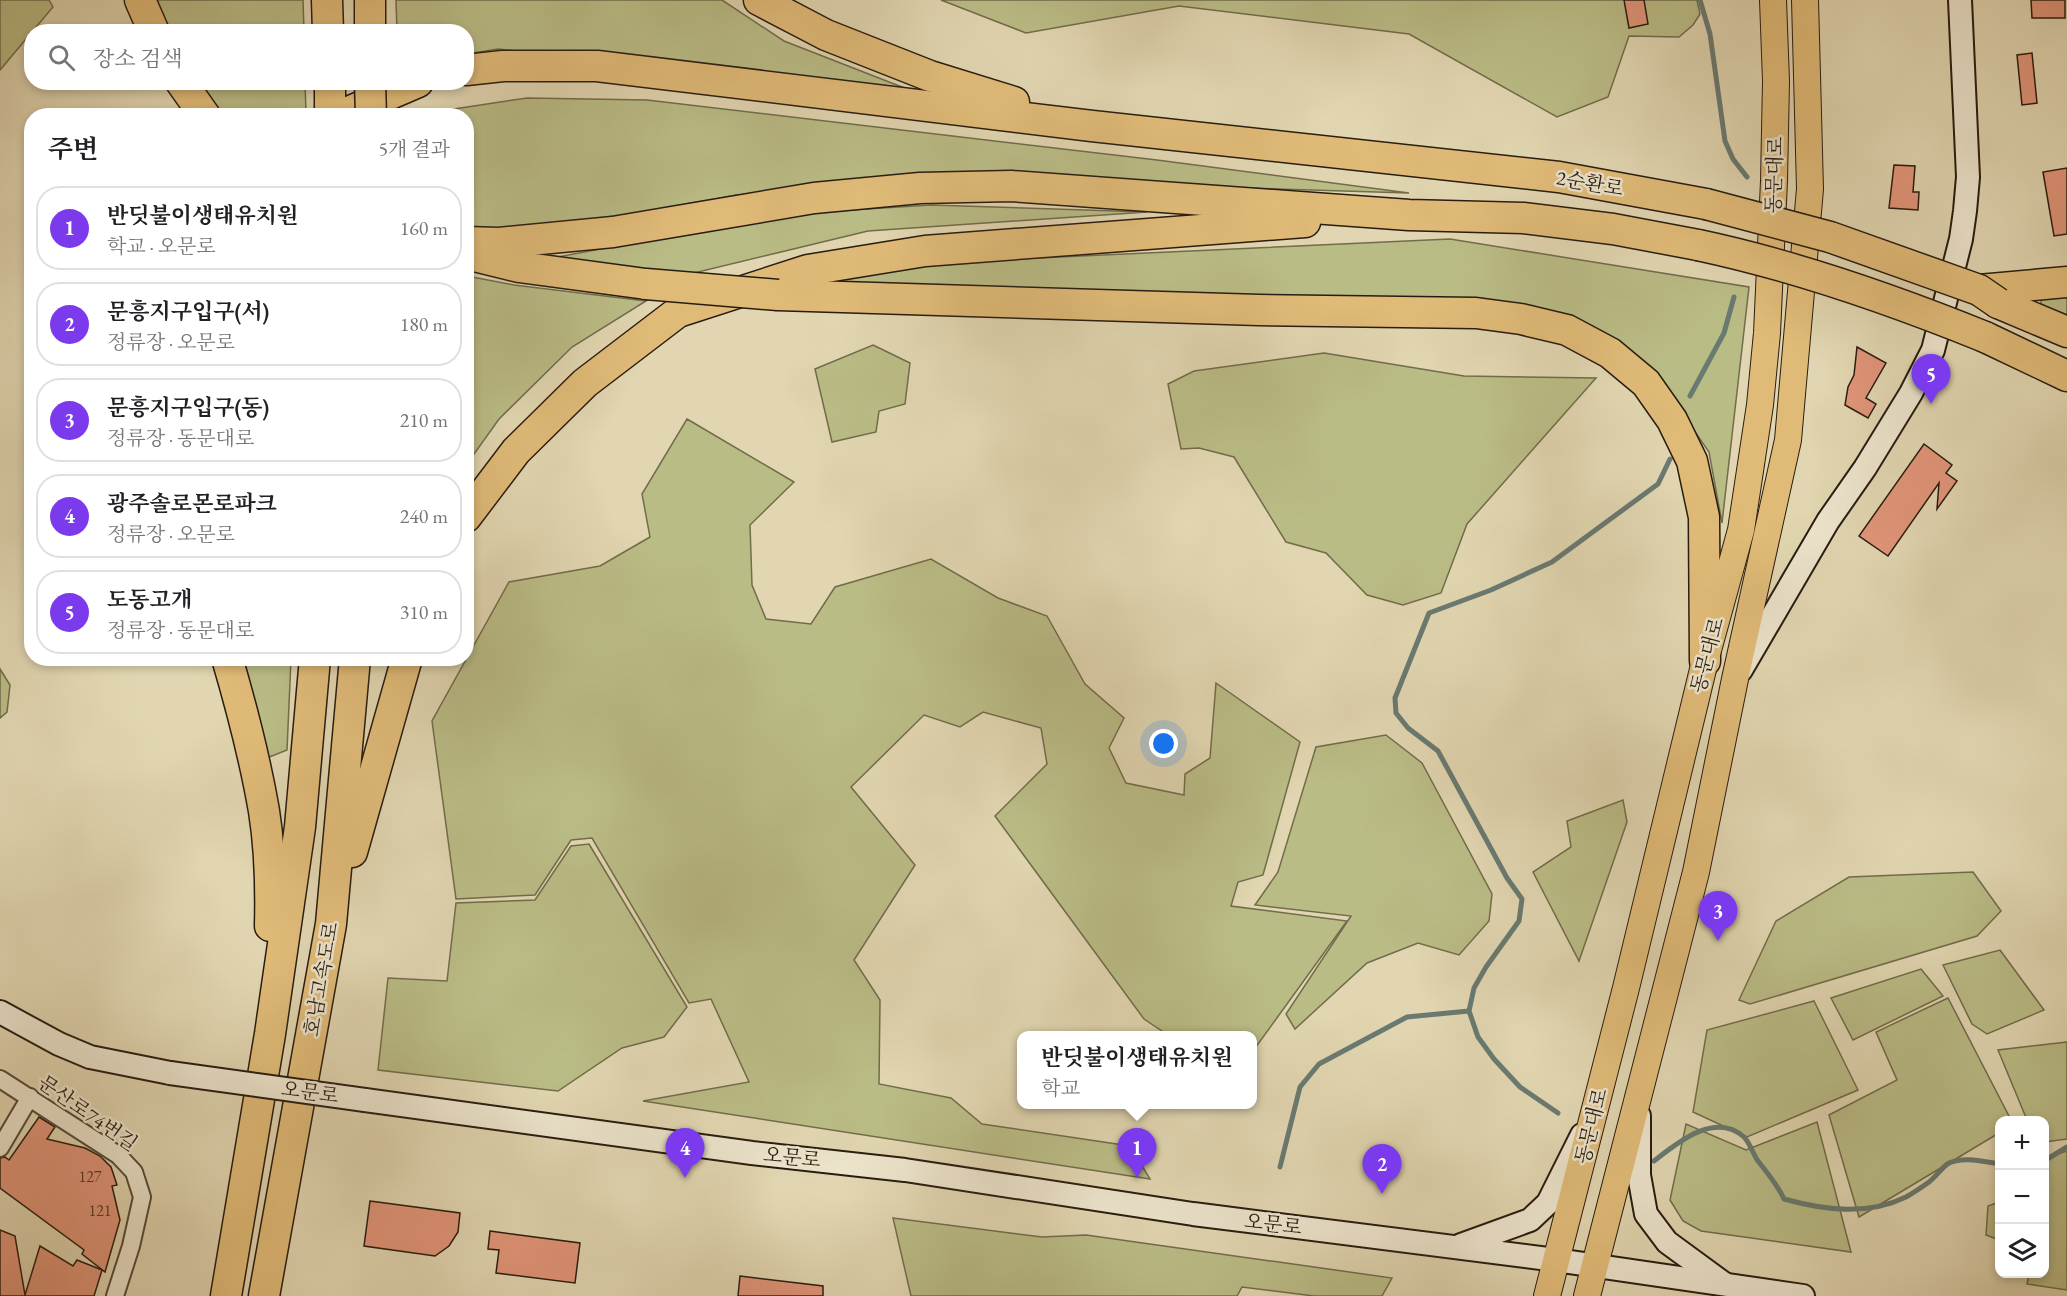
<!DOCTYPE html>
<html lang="ko">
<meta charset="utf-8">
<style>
body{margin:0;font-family:"EB Garamond","Noto Serif KR",serif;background:#f2f2f2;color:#202124}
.controls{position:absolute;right:18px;bottom:18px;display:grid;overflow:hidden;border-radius:12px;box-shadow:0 3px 9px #0003}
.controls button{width:54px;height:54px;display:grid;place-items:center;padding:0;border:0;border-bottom:2px solid #e0e0e0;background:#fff;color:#202124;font:30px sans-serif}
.you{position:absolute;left:1164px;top:744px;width:21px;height:21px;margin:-15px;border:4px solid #fff;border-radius:50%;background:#1a73e8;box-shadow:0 0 0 9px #1a73e833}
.badge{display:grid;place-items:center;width:39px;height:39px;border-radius:50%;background:#7c3aed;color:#fff;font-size:20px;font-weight:700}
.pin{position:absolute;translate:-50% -50px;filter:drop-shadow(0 2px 3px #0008)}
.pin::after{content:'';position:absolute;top:32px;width:21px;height:18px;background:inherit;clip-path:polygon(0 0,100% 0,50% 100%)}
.popup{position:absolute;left:1017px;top:1031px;width:240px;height:78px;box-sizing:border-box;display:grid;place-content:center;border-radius:12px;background:#fff;filter:drop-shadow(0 2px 4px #0005);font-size:20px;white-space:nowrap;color:#757577}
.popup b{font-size:22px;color:#202124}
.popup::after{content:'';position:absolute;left:50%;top:100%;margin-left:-12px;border:12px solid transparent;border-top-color:#fff}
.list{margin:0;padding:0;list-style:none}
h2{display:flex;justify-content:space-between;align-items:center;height:78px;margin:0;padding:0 24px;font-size:26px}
h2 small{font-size:20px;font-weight:400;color:#757577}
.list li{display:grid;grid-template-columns:39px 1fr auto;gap:18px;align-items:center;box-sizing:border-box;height:84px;margin:0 12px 12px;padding:0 12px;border:2px solid #e0e0e0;border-radius:24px}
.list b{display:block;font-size:22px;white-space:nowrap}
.list p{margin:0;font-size:20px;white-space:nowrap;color:#757577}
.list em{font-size:20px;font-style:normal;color:#757577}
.icon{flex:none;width:33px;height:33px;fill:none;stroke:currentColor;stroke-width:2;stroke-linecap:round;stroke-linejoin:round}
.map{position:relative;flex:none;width:2067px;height:1296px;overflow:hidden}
.search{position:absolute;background:#fff;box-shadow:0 3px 9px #0003;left:24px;top:24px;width:450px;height:66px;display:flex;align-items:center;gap:15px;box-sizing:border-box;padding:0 21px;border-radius:24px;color:#757577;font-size:22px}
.panel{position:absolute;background:#fff;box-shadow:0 3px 9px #0003;left:24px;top:108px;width:450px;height:558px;border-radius:24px}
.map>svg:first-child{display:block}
.green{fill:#babc86;stroke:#716c4b;stroke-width:1.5}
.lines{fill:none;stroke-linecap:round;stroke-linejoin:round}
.stream{stroke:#697a71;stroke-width:5}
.building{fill:#e19579;stroke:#281c10;stroke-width:1.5}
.street-casing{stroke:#564a38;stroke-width:20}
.secondary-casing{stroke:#281c10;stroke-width:26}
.primary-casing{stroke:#281c10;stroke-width:28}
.highway-casing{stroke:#281c10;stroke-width:33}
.street{stroke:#ece4cc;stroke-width:16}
.secondary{stroke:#ece4cc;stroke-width:22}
.primary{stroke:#e0bb78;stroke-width:26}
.highway{stroke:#e0bb78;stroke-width:30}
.secondary-bridge-casing{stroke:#281c10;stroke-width:26;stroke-linecap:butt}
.highway-bridge-casing{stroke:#281c10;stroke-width:33;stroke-linecap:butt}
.secondary-bridge{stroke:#ece4cc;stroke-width:22}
.highway-bridge{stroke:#e0bb78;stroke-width:30}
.labels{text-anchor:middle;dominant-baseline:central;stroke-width:5;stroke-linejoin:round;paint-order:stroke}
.number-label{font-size:16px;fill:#563a2a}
.street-label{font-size:20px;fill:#281c10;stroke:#ece4cc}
</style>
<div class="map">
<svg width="2067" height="1296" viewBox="0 0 2067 1296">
<rect width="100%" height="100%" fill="#e1d6b1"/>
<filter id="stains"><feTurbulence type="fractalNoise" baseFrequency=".00333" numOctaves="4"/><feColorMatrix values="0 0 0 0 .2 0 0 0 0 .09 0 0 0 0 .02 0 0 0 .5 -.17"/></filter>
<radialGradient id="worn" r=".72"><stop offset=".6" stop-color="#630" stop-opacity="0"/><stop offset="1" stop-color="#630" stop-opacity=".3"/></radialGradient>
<g class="green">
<path d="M0 0H49L53 7 0 70Z"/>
<path d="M151 0H303L304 31H168Z"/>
<path d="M396 0H722L784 41 925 96 498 49 467 54 466 32 397 31Z"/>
<path d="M941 0H1697L1700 14 1693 25 1679 37 1629 36 1608 97 1557 117 1409 34 1179 6 1026 33Z"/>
<path d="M197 83H305L306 112 301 116 223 115 208 101Z"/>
<path d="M527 98 647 100 1157 160 1409 193 960 179 737 195 518 234 466 235V116H433L454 109Z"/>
<path d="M931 205 1147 212 868 231 694 273 531 262 786 214Z"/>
<path d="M1450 239 1749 287 1722 523 1709 452 1657 377 1572 328 803 284 886 265Z"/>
<path d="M467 276 514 285 646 301 572 347 499 419 467 464Z"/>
<path d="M2067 289V316L2041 304V297Z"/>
<path d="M873 345 910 363 905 404 879 411 876 432 832 442 815 369Z"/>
<path d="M1324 353 1464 376 1596 378 1467 524 1441 593 1403 605 1367 595 1326 553 1286 542 1234 457 1199 448 1181 449 1168 384 1194 371Z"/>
<path d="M687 419 794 482 750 525 752 585 766 619 811 624 835 587 931 559 998 598 1047 616 1085 684 1124 718 1109 748 1126 783 1184 795 1185 774 1210 758 1216 683 1300 742 1263 875 1238 882 1231 906 1347 921 1253 1051 1252 1036 1168 1035 1144 1019 995 816 1047 764 1041 728 983 712 960 727 924 715 851 787 915 865 854 960 880 1000 879 1084 951 1098 982 1124 1130 1146 1150 1179 643 1101 749 1082 711 999 689 1003 592 838 571 840 535 895 456 899 432 721 509 582 600 566 650 537 642 494Z"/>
<path d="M237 659H291L287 750 267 758Z"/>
<path d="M0 669 10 685 7 712 0 718Z"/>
<path d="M1386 735 1422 763 1492 894 1489 921 1459 955 1418 943 1367 963 1295 1029 1286 1014 1351 916 1255 905 1278 872 1316 747Z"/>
<path d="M1623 800 1627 822 1579 961 1533 872 1571 847 1567 821Z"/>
<path d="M589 844 687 1007 664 1037 622 1048 558 1091 378 1070 388 978 447 981 456 903 535 900 571 846Z"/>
<path d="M1973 872 2001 911 1977 936 1750 1004 1739 1000 1776 921 1849 877Z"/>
<path d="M2000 950 2044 1010 1987 1034 1972 1024 1943 965Z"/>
<path d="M1921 969 1943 996 1853 1040 1831 998Z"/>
<path d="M1948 998 2011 1120H2000L1999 1133 1859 1217 1829 1115 1897 1080 1876 1032Z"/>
<path d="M1814 1001 1858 1090 1747 1137 1693 1112 1707 1030Z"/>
<path d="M2067 1042V1139L2045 1142 2044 1120H2027L1998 1050Z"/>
<path d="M1817 1122 1851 1252 1701 1231 1683 1221 1670 1200 1686 1124 1746 1150Z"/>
<path d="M2067 1151V1290L2027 1284 2029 1274H2044L2045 1158Z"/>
<path d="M1999 1202H2000L1999 1240 1986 1235 1988 1206Z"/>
<path d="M893 1218 1042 1237 1086 1235 1392 1278 1382 1296H1314L1242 1287 1237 1296H911Z"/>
</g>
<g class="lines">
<g class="stream">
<path d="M1700 0 1710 34 1725 141 1733 159 1747 177"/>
<path d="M1690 396 1724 333 1734 297"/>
<path d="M1558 1113 1520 1087 1494 1059 1478 1037 1469 1011 1474 988 1486 967 1519 921 1522 899 1507 878 1438 751 1408 728 1396 713 1395 698 1429 613 1491 590 1552 562 1658 484 1670 459"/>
<path d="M1654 1161C1677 1143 1715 1111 1744 1137 1750 1143 1753 1154 1758 1161 1768 1174 1777 1184 1784 1199 1824 1210 1867 1216 1906 1197 1913 1193 1922 1187 1929 1182 1936 1177 1942 1167 1949 1163 1965 1156 1984 1162 2000 1164"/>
<path d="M2044 1161 2067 1147"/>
<path d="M1280 1167 1300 1087 1319 1064 1407 1017 1469 1011"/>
</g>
</g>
<g class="building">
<path d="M1624 0H1644L1648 24 1629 28Z"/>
<path d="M2031 0H2065V18H2032Z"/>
<path d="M2032 53 2037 103 2022 105 2017 55Z"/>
<path d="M1894 165 1915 166 1913 192H1919L1918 210 1889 208Z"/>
<path d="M2067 168V234L2054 236 2043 172Z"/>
<path d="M1857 347 1886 363 1866 398 1876 404 1868 418 1845 405 1848 387 1854 375Z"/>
<path d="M1924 444 1952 465 1946 473 1957 481 1937 509 1939 483 1888 556 1859 536Z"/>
<path d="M39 1117 55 1127 47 1139 85 1148 100 1156 111 1167 117 1185 112 1186 120 1220 105 1272 82 1254 84 1250 0 1188V1158L5 1157 9 1160Z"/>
<path d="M370 1201 460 1213 458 1232 449 1246 435 1256 364 1246Z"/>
<path d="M0 1230 15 1236 25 1295 40 1246 73 1266 77 1260 102 1270 94 1296H0Z"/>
<path d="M490 1231 580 1243 575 1283 496 1273 499 1250 488 1249Z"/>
<path d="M740 1276 823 1286V1296H738Z"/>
</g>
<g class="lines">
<g class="street-casing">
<g id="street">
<path d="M0 1079 118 1155 134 1172 142 1197 131 1246 115 1296"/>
<path d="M0 1148 30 1097"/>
</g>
</g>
<g class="secondary-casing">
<g id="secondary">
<path d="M1741 670 1828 521 1865 468 1911 393 1933 350 1961 239 1965 211 1968 177 1960 0"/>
<path d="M0 1012 59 1044 90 1057 170 1073"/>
<path d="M365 1100 752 1153 905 1170 1193 1214 1556 1260 1803 1296"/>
<path d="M1639 1116V1175L1646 1214 1667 1242 1723 1283"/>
<path d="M1461 1245 1530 1220 1548 1203 1582 1135"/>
</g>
</g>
<g class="primary-casing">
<g id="primary">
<path d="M1547 1296 1626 988 1705 661 1741 530 1760 405 1767 333 1774 181 1776 81 1773 0"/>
<path d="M1587 1296 1696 872 1735 679 1788 440 1810 189 1805 0"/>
</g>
</g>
<g class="highway-casing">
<g id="highway">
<path d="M140 0 154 32"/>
<path d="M327 0 328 32"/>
<path d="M370 0V32"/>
<path d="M759 0 826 35 930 76 1014 102"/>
<path d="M466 70 503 66H597L1092 126 1559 177 1706 204"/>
<path d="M181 82 205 116"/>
<path d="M330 82V116"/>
<path d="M346 116 353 110 418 82"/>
<path d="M466 242 499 243 613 232 814 198 920 188 1011 186 1409 215 1523 218 1613 229 1698 245"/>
<path d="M466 254 519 267 646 284"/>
<path d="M1979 290 2067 282"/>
<path d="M778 295 1259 310 1476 313 1521 319 1567 330 1610 353 1646 383 1672 420 1692 461 1704 517 1705 661"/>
<path d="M1998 303 2067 332"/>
<path d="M1985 337 2067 376"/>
<path d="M466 517 516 451 585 383 678 312 808 270 925 251 1305 222"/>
<path d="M227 658C242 709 255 759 264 811 270 849 271 888 270 926"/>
<path d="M352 852 407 658"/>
<path d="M226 1296 270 1034 300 827 315 658"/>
<path d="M264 1296 331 924 355 658"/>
</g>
</g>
<use href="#street" class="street"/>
<use href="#secondary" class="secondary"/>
<use href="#primary" class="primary"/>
<use href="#highway" class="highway"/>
<g class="secondary-bridge-casing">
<path id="secondary-bridge" d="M170 1073 365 1100"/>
</g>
<g class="highway-bridge-casing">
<g id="highway-bridge">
<path d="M370 82 371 116"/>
<path d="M1706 204 1830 237 1979 290 1998 303"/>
<path d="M1698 245C1797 266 1891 299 1985 337"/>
<path d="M646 284 778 295"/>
</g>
</g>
<use href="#secondary-bridge" class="secondary-bridge"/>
<use href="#highway-bridge" class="highway-bridge"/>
</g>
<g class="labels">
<g class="number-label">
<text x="90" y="1176">127</text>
<text x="100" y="1210">121</text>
</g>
<g class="street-label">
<text transform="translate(1774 175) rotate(-88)">동문대로</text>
<text transform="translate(1590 183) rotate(10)">2순환로</text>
<text transform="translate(1707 655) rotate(-75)">동문대로</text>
<text transform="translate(321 979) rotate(-80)">호남고속도로</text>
<text transform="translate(310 1092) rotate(8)">오문로</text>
<text transform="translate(88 1113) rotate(35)">문산로74번길</text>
<text transform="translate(1591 1126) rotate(-76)">동문대로</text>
<text transform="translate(792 1157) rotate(6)">오문로</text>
<text transform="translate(1273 1224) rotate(7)">오문로</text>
</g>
</g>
<rect width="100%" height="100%" filter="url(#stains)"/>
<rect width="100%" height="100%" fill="url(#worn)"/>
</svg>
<div class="controls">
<button>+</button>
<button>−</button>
<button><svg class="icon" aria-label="layers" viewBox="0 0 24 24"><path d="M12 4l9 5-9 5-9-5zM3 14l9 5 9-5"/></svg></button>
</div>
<div class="you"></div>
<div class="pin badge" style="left:1137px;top:1178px">1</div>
<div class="popup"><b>반딧불이생태유치원</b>학교</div>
<div class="pin badge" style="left:1382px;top:1194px">2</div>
<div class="pin badge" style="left:1718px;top:941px">3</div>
<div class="pin badge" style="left:685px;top:1178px">4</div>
<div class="pin badge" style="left:1931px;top:404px">5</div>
<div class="search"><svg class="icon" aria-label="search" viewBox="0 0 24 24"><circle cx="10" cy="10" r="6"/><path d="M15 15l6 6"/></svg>장소 검색</div>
<section class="panel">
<h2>주변<small>5개 결과</small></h2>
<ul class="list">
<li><span class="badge">1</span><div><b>반딧불이생태유치원</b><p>학교 · 오문로</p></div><em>160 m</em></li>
<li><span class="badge">2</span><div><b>문흥지구입구(서)</b><p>정류장 · 오문로</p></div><em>180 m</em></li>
<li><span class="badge">3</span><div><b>문흥지구입구(동)</b><p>정류장 · 동문대로</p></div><em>210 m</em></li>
<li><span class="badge">4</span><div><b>광주솔로몬로파크</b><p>정류장 · 오문로</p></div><em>240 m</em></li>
<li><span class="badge">5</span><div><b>도동고개</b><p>정류장 · 동문대로</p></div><em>310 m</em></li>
</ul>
</section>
</div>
